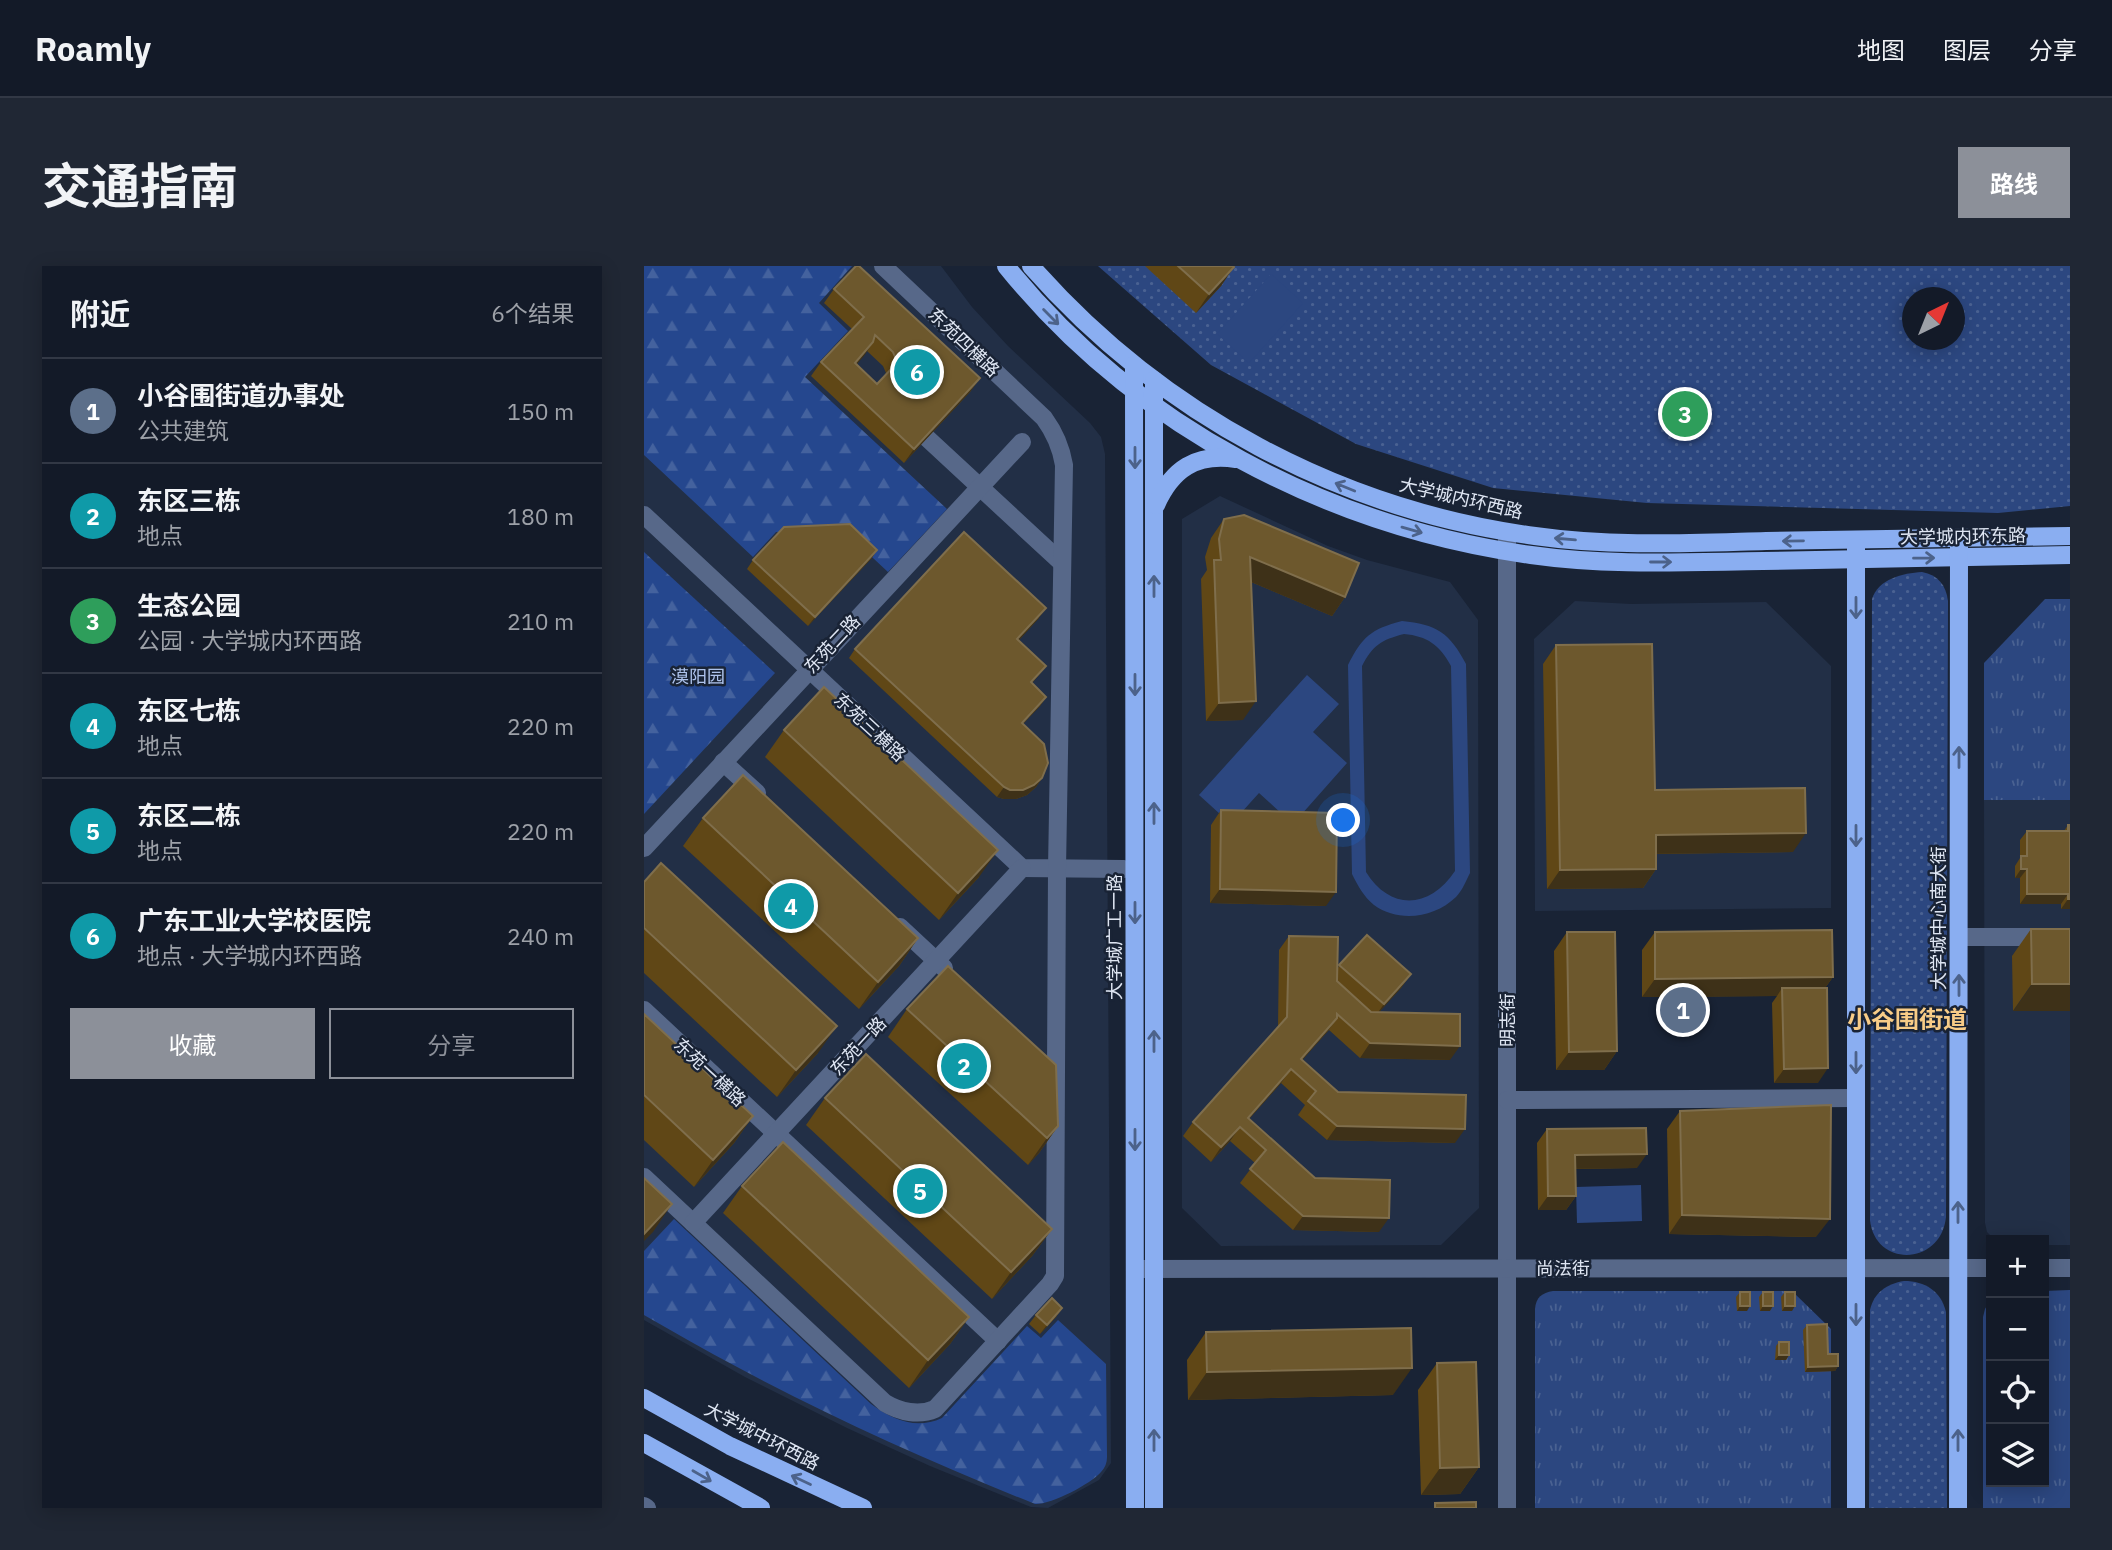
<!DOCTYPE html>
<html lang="zh">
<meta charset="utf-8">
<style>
body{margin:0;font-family:"IBM Plex Sans","Noto Sans SC",sans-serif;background:#202734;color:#f1f3f6}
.controls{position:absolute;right:21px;bottom:21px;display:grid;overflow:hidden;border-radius:0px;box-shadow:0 4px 18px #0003}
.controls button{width:63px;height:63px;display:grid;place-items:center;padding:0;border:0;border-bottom:2px solid #323845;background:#131a28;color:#f1f3f6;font:35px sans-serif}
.compass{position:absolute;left:1258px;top:21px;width:63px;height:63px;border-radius:50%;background:#131a28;box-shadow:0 4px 18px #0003;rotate:43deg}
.you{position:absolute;left:700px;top:555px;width:24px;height:24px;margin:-18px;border:5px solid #fff;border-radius:50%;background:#1a73e8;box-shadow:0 0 0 10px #1a73e833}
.badge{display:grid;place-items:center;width:46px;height:46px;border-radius:50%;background:#8c9099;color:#fff;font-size:23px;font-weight:700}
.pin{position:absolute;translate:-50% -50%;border:4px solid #fff;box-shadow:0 2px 7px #0006}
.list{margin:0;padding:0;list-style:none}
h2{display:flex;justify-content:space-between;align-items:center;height:91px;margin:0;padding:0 28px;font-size:30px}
h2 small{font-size:23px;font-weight:400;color:#9da1a8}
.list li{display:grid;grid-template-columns:46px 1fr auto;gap:21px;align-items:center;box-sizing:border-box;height:105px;padding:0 28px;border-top:2px solid #323845}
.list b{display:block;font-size:26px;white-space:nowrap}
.list p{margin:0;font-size:23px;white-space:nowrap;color:#9da1a8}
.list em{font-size:23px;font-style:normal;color:#9da1a8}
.actions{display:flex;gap:14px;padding:21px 28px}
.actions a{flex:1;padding:16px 0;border:2px solid #8c9099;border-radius:0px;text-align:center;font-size:24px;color:#8c9099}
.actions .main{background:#8c9099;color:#fff}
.icon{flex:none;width:38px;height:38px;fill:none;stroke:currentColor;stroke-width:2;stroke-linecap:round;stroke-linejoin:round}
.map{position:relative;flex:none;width:1426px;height:1242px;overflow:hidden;border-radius:0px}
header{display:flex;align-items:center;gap:42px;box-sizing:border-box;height:98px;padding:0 35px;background:#131a28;border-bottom:2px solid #323845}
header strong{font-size:33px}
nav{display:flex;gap:38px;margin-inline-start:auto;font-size:24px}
.intro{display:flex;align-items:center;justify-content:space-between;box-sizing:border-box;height:168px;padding:0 42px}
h1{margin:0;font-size:49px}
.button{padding:18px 32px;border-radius:0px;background:#8c9099;color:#fff;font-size:24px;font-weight:700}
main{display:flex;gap:42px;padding:0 42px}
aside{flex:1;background:#131a28;border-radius:0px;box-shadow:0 4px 18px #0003}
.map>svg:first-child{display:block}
.built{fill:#222f46}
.grass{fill:url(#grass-tufts)}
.forest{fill:url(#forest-firs)}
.park{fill:url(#park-dots);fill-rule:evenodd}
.pitch{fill:#2c4780;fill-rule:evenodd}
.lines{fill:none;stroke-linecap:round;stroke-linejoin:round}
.minor{stroke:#576889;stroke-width:18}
.major{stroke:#8aaef1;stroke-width:18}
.wall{fill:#604716;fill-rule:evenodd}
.shaded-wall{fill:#3e3118}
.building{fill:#6d582d;stroke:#7f6e4c;stroke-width:2;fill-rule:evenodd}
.oneway{stroke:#4c628a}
.labels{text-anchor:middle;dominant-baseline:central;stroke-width:5;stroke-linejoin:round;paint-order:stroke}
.street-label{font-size:18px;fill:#dfe6f3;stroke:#192335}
.park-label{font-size:18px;fill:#aec3ec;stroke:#192335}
.district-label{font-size:24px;font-weight:bold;fill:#f8cc87;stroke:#192335}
</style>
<header>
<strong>Roamly</strong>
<nav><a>地图</a><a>图层</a><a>分享</a></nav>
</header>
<div class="intro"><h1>交通指南</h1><a class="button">路线</a></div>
<main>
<aside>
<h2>附近<small>6个结果</small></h2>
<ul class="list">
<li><span class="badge" style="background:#5c6f8a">1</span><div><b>小谷围街道办事处</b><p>公共建筑</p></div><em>150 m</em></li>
<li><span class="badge" style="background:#0f9aa8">2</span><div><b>东区三栋</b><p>地点</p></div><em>180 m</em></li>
<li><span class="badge" style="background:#2e9e5b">3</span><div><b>生态公园</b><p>公园 · 大学城内环西路</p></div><em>210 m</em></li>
<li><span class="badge" style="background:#0f9aa8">4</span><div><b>东区七栋</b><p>地点</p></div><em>220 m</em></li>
<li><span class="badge" style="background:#0f9aa8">5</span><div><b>东区二栋</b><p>地点</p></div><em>220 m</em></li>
<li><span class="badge" style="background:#0f9aa8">6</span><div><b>广东工业大学校医院</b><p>地点 · 大学城内环西路</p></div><em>240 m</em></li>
</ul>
<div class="actions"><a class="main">收藏</a><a>分享</a></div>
</aside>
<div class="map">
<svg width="1426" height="1242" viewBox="0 0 1426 1242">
<defs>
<pattern id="grass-tufts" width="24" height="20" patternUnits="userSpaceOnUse" patternTransform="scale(1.75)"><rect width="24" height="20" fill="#2c4780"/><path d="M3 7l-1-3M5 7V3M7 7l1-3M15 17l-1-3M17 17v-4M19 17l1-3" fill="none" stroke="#4a6292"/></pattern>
<pattern id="forest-firs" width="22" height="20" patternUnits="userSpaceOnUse" patternTransform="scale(1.75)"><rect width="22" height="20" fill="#25478e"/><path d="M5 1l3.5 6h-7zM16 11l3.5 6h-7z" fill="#44629e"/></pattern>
<pattern id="park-dots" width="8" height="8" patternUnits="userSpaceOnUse" patternTransform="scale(1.75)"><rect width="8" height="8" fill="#2c4780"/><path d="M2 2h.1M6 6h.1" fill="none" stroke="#4a6292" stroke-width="1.8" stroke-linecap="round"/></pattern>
</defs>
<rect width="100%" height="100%" fill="#192335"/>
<g class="built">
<path d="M0 0H297L328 41 364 80 446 157 457 171 461 188 467 1197 455 1214 404 1242 387 1241 286 1200 203 1162 101 1111 0 1054Z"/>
<path d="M576 230 684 280 723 294 806 316 834 354 835 942 797 979 577 980 538 942V253Z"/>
<path d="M931 335 987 338 1122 336 1187 400V642L891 645 890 373Z"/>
<path d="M1340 534H1426V979H1400V974H1351L1343 966 1341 957Z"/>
</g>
<g class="grass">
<path d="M1401 333H1426V534H1340V397Z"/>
<path d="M1426 1024V1242H1339V1051L1341 1043 1347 1033V1216H1400V1025Z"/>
<path d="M909 1025H1148L1187 1063V1242H891V1043C892 1031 898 1027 909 1025Z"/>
</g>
<g class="forest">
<path d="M0 0H208L175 37 204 65 161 111 303 243 244 306 199 264 132 266 109 291 0 189Z"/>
<path d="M0 286 131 407 0 548Z"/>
<path d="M30 953 227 1138C249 1154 272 1164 298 1152L383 1060 397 1072 414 1054 462 1098 463 1191C463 1197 461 1202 457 1206 447 1218 406 1239 391 1238 264 1187 140 1130 21 1061L0 1049V985Z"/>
</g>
<g class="park">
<path d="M454 0H1426V240L1354 247 1003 237 849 222 712 178 567 99ZM1268 32H1310V74H1268Z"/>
<path d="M1278 306C1294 309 1302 319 1304 335L1302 951C1297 1000 1231 1002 1226 954L1228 333C1234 313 1259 307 1278 306Z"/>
<path d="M1260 1015C1281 1015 1297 1025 1302 1046L1303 1242H1225L1226 1044C1230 1026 1243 1018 1260 1015Z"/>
</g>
<g class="pitch">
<path d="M627 8 659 37 605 97 573 68Z"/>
<path d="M758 355C792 358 806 367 822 398L826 607C822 615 818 625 812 631 790 652 755 657 730 639 720 631 714 620 708 608L704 399C718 371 727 363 758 355ZM760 368C783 370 796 379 807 400L811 605C786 643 746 645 722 606L718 400C729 379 737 374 760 368Z"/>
<path d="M663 409 695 438 669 466 703 497 649 558 615 527 587 558 555 529Z"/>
<path d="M997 919 998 955 933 957 932 921Z"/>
</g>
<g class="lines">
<g class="minor">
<path d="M283 172 418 297"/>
<path d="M0 249 378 602 480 603"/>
<path d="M863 269V1242"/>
<path d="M79 496 113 527"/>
<path d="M0 582 378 176"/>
<path d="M256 661 300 702"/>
<path d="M1315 671H1426"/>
<path d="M0 744 354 1075"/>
<path d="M863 834 1212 832"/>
<path d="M0 911 241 1137C256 1146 275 1150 291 1143L406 1018 411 1010 413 603 420 199C417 181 411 167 400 152L239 0"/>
<path d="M49 957 378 602"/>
<path d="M1400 1002H1426"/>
<path d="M491 1003 1347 1002"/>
<path d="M0 1240 3 1242"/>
</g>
<g class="major">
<path d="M362 0C491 160 685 261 887 289 964 300 1042 296 1119 295 1221 293 1324 291 1426 289"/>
<path d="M387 0C517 148 696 244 891 270 967 281 1046 277 1122 275 1223 274 1325 271 1426 270"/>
<path d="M490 99 491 1242"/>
<path d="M510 114V1242"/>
<path d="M512 239C528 203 552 187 592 193"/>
<path d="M0 1132 86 1180 219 1242"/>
<path d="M0 1177 117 1242"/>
<path d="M1212 1242V281"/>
<path d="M1314 1242 1315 279"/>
</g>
</g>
<g class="wall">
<path d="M501 0H589L577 20 552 47Z"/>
<path d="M190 23 336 112 326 126 260 197 167 110 177 96 208 63 180 37ZM223 85 239 100 242 107 241 109 233 118 213 98Z"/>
<path d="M580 253 701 331 688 350 607 316 599 454 562 455 557 313 563 304 561 291 567 272Z"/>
<path d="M233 284 227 293 164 360 103 303 109 294Z"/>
<path d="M395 352 375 374 402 400 388 417 402 431 396 440 379 458 398 512 392 521 383 529 372 533H360L353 531 205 392 211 383Z"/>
<path d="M912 379 1011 524 1149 586 1012 588V603L999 622 903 623 899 398Z"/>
<path d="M140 464 335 611 295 654 121 491Z"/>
<path d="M577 544 682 640 566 637 567 559Z"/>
<path d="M59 552 274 672 255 700 215 743 39 580Z"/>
<path d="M1424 559H1426V643H1417V638H1376V612H1371V600L1376 592V574L1383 565H1420Z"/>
<path d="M0 616 174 787 133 831 0 707Z"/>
<path d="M1387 663H1426L1369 745 1368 690Z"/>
<path d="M923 666 973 785 960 804H912L910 685Z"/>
<path d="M1011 666 1189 711 1181 722 1174 817H1130L1128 737 1133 730 998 731V684Z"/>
<path d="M645 670 694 702 695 699 767 708 757 722 735 746 806 794 716 792 685 764 658 794 694 826 811 877 683 874 654 849 661 839 637 817 605 853 671 912 735 966 649 964 596 917 611 897 586 875 567 896 539 870 549 856 634 762 635 684Z"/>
<path d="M263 743 414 860 395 887 384 899 244 771Z"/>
<path d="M0 748 109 850 90 877 50 921 0 874Z"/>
<path d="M181 832 408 963 388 990 348 1033 162 859Z"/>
<path d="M1036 845 1172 971 1025 968 1023 863Z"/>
<path d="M903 863 993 902 932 903V930L922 944H894L893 877Z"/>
<path d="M98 920 325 1051 306 1078 265 1122 79 947Z"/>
<path d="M1096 1026 1103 1045H1093L1092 1031Z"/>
<path d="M1119 1026 1126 1045H1116L1115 1031Z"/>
<path d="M1141 1026 1148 1045H1138L1137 1031Z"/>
<path d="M418 1042 412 1051 396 1068 385 1058 392 1049Z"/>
<path d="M1163 1059 1194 1100 1191 1105 1161 1106 1159 1064Z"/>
<path d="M562 1066 749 1129 544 1134 543 1094Z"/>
<path d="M1135 1076 1145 1089 1142 1094H1131L1132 1080Z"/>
<path d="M793 1097 835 1201 816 1228 777 1229 774 1124Z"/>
</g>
<g class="shaded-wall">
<path d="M590 1 577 20 552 47 565 28Z"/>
<path d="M229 76 220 90 201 111 211 97Z"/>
<path d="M336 112 326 126 260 197 270 183Z"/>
<path d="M233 284 227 293 164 360 171 351Z"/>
<path d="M606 291 701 331 688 350 593 310Z"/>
<path d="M402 342 395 352 367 383 373 373Z"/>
<path d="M402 400 395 409 380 426 387 416Z"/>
<path d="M402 431 396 440 371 466 378 457Z"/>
<path d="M612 435 599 454 562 455 575 437Z"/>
<path d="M398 512 392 521 383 529 372 533H360L353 531 360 521Z"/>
<path d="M1162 567 1149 586 999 588 1012 569Z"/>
<path d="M354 584 335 611 295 654 314 627Z"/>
<path d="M1012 603 999 622 903 623 916 604Z"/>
<path d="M1377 603H1383L1376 612H1371Z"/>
<path d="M576 623 692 626 682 640 566 637Z"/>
<path d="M1383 628H1424L1417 638H1376Z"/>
<path d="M1424 633H1426V643H1417Z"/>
<path d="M274 672 255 700 215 743 234 716Z"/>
<path d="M767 708 757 722 730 752 740 738Z"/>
<path d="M1189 711 1176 729 1138 722 1133 730 998 731 1011 713Z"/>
<path d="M1388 718H1426V745H1369Z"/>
<path d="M693 752 683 766 647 807 657 793Z"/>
<path d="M193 760 174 787 133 831 152 804Z"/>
<path d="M726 777 816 780 806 794 716 792Z"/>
<path d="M973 785 960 804H912L925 786Z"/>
<path d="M1184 802 1174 817H1130L1140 803Z"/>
<path d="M647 803 637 817 597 862 604 852Z"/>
<path d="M109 850 90 877 50 921 69 894Z"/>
<path d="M414 860 395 887 384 899 403 872Z"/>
<path d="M693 860 821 863 811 877 683 874Z"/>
<path d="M596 861 586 875 567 896 577 881Z"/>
<path d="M1003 888 993 902 922 903 931 889Z"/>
<path d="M904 930H932L922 944H894Z"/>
<path d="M28 938 9 966 0 975V968Z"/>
<path d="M1038 949 1186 953 1172 971 1025 968Z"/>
<path d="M659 950 745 952 735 966 649 964Z"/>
<path d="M408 963 388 990 348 1033 367 1006Z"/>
<path d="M1096 1040H1106L1103 1045H1093Z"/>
<path d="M1119 1040H1129L1126 1045H1116Z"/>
<path d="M1141 1040H1151L1148 1045H1138Z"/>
<path d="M418 1042 412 1051 396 1068 403 1059Z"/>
<path d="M325 1051 306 1078 265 1122 284 1094Z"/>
<path d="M1135 1089H1145L1142 1094H1131Z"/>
<path d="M1194 1100 1191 1105 1161 1106 1164 1101Z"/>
<path d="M768 1102 749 1129 544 1134 563 1106Z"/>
<path d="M835 1201 816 1228 777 1229 796 1202Z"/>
</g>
<g class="building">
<path d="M212 0H215L336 112 270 183 177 96 220 51 190 23ZM231 69 249 86 252 93 251 99 233 118 211 97 229 76Z"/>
<path d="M534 0H589L590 1 565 28Z"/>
<path d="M600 249 715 297 701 331 606 291 612 435 575 437 570 294H577L575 273 580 253Z"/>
<path d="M206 258 233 284 171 351 109 294 140 261Z"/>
<path d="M320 266 402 342 373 373 402 400 387 416 402 431 378 457 400 478 404 497 398 512 390 519 379 524H366L360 521 211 383Z"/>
<path d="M1008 378 1011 524 1161 522 1162 567 1012 569V603L916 604 912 379Z"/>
<path d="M180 421 354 584 314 627 140 464Z"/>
<path d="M99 509 274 672 234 716 59 552Z"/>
<path d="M577 544 693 547 692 626 576 623Z"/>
<path d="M1424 559H1426V633H1424V628H1383V603H1377V590H1383V565H1424Z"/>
<path d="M17 597 193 760 152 804 0 662V616Z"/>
<path d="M1387 663H1426V718H1388Z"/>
<path d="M1188 664 1189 711 1011 713V666Z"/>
<path d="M923 666H971L973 785 925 786Z"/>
<path d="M723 669 767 708 740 738 695 699Z"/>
<path d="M645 670 694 671 693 715 727 746 816 748V780L726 777 693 748V752L657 793 694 826 822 829 821 863 693 860 664 835 672 825 647 803 604 852 671 912 746 914 745 952 659 950 606 903 622 884 596 861 577 881 549 856 643 751Z"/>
<path d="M304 700 412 799 414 860 403 872 263 743Z"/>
<path d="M1138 722H1183L1184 802 1140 803Z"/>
<path d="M0 748 109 850 69 894 0 829Z"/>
<path d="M222 788 408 963 367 1006 181 832Z"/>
<path d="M1187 839 1186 953 1038 949 1036 845Z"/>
<path d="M1002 862 1003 888 931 889 932 930H904L903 863Z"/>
<path d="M139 876 325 1051 284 1094 98 920Z"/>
<path d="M0 912 28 938 0 968Z"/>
<rect x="1096" y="1026" width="10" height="14"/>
<rect x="1119" y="1026" width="10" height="14"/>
<rect x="1141" y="1026" width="10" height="14"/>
<path d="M408 1032 418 1042 403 1059 392 1049Z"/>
<path d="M1183 1058 1184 1088H1194V1100L1164 1101 1163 1059Z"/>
<path d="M767 1062 768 1102 563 1106 562 1066Z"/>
<rect x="1135" y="1076" width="10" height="13"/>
<path d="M832 1096 835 1201 796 1202 793 1097Z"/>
<path d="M832 1236V1242H791V1237Z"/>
</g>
<defs><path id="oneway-shaft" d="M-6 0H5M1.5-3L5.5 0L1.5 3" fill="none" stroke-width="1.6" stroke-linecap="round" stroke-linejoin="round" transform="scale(1.75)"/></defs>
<g class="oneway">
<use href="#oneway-shaft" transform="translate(407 51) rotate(45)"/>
<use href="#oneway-shaft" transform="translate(491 192) rotate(90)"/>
<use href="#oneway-shaft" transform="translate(701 221) rotate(-158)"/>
<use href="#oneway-shaft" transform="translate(768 264) rotate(16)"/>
<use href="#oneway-shaft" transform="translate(921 273) rotate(-175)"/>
<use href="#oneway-shaft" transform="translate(1149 275) rotate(179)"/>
<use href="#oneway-shaft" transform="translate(1280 292) rotate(-1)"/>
<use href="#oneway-shaft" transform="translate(1017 296)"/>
<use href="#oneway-shaft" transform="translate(510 320) rotate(-90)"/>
<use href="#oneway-shaft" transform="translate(1212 342) rotate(90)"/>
<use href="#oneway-shaft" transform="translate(491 419) rotate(90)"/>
<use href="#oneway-shaft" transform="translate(1315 491) rotate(-90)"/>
<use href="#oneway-shaft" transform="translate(510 547) rotate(-90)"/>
<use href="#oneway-shaft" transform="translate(1212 570) rotate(90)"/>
<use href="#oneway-shaft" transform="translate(491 647) rotate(90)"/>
<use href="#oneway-shaft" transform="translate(1315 719) rotate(-90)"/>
<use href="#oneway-shaft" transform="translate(510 775) rotate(-90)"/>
<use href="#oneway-shaft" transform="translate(1212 797) rotate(90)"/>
<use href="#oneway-shaft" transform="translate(491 874) rotate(90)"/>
<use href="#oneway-shaft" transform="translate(1314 946) rotate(-90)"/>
<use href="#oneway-shaft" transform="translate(1212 1049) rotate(90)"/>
<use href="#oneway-shaft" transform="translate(510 1174) rotate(-90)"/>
<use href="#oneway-shaft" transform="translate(1314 1174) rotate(-90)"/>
<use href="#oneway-shaft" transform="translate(58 1210) rotate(30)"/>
<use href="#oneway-shaft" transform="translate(157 1214) rotate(-155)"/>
</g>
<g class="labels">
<g class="street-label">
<text transform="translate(320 76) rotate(44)">东苑四横路</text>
<text transform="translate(817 232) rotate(13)">大学城内环西路</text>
<text transform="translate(1319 270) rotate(-1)">大学城内环东路</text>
<text transform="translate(188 378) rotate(-47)">东苑二路</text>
<text transform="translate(226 461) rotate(43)">东苑三横路</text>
<text transform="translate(1294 652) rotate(-90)">大学城中心南大街</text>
<text transform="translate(470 671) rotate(-90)">大学城广工一路</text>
<text transform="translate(863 754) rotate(-90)">明志街</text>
<text transform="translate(214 780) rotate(-47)">东苑一路</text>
<text transform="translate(66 806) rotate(43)">东苑一横路</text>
<text x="919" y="1002">尚法街</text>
<text transform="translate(118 1170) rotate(27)">大学城中环西路</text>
</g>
<g class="park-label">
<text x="54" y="410">漠阳园</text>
</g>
<g class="district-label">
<text x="1263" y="753">小谷围街道</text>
</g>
</g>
</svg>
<div class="controls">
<button>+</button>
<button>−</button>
<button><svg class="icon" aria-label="locate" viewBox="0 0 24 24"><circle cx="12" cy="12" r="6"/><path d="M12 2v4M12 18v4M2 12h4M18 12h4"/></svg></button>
<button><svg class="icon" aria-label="layers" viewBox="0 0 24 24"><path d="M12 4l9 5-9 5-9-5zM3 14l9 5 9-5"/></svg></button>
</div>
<svg class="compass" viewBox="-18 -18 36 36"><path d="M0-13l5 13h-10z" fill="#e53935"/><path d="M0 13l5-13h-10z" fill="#9da1a8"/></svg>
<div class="you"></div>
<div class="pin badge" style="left:1039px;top:744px;background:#5c6f8a">1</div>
<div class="pin badge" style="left:320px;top:800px;background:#0f9aa8">2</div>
<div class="pin badge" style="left:1041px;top:148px;background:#2e9e5b">3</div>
<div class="pin badge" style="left:147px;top:640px;background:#0f9aa8">4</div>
<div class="pin badge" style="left:276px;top:925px;background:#0f9aa8">5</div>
<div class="pin badge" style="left:273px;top:106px;background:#0f9aa8">6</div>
</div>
</main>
